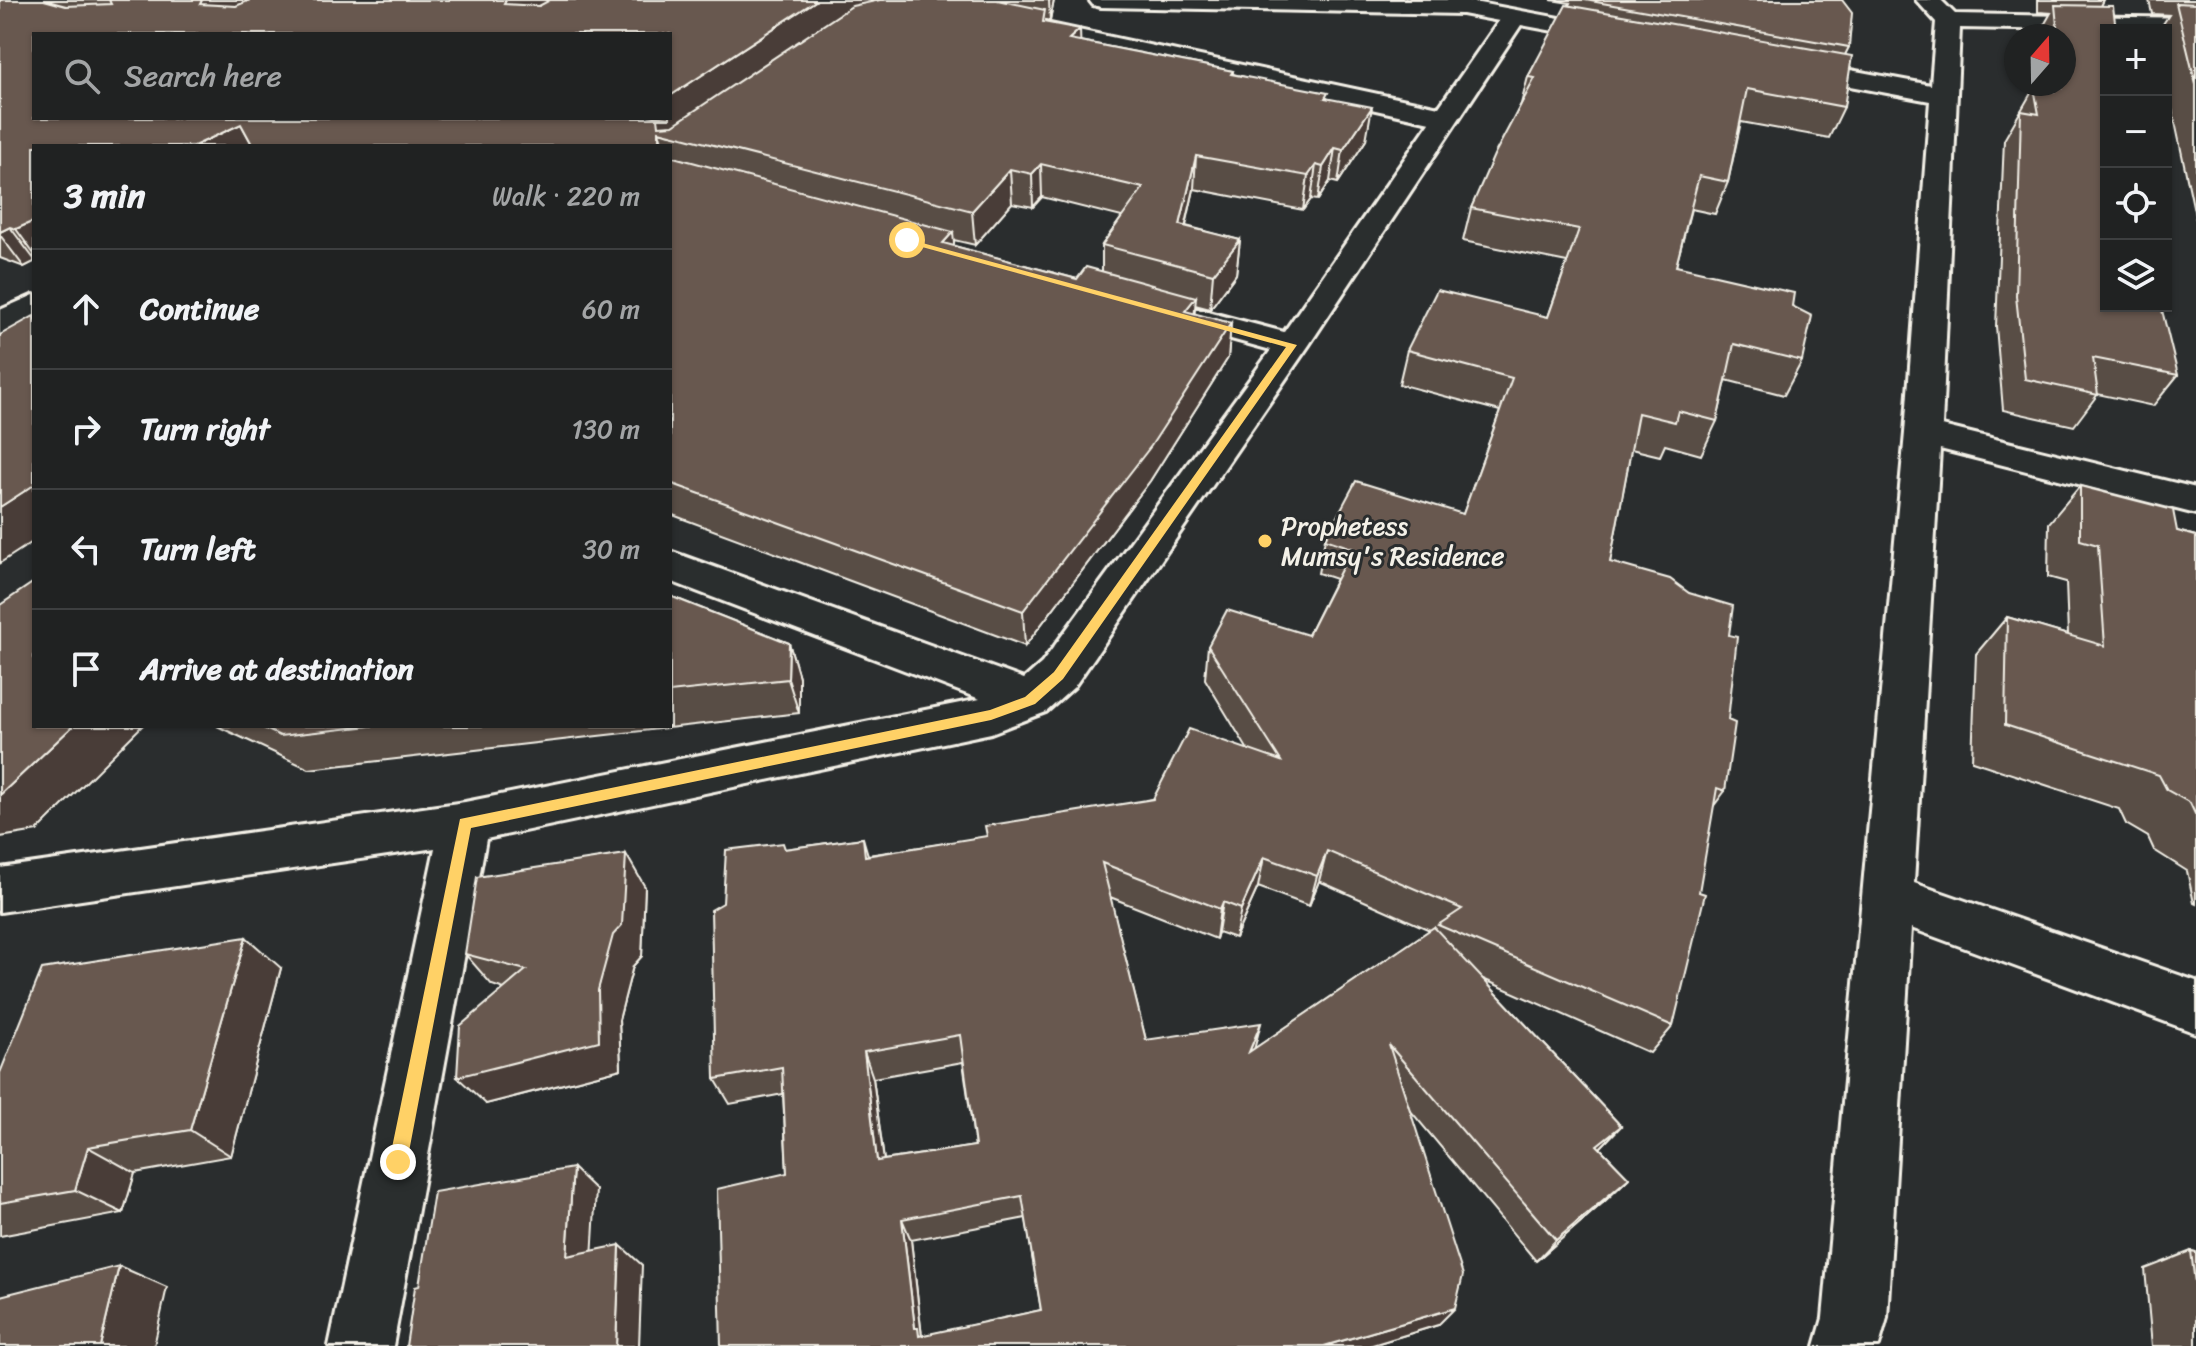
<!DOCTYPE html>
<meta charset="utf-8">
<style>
body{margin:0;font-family:Sriracha,sans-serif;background:#2d2f2f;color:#f1f3f6}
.controls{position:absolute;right:24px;top:24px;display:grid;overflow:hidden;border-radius:0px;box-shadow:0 2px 6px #0004}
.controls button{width:72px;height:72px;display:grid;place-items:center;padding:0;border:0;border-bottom:2px solid #3d3f40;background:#202222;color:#f1f3f6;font:40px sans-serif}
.compass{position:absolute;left:2004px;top:24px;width:72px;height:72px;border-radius:50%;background:#202222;box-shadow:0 2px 6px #0004;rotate:20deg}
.stop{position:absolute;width:24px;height:24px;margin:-18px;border:6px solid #ffd166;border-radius:50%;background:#fff}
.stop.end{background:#ffd166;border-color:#fff;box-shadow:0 2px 8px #0008}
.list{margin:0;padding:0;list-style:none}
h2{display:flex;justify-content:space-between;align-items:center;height:104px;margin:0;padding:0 32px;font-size:34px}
h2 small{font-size:26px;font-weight:400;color:#a2a4a5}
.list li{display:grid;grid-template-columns:52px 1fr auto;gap:24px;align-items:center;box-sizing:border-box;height:120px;padding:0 32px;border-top:2px solid #3d3f40}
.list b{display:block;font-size:30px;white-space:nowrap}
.list em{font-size:26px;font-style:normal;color:#a2a4a5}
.icon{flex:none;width:44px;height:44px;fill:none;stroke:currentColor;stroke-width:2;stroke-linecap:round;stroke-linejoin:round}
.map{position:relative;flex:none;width:2196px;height:1346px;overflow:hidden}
.search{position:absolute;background:#202222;box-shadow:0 2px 6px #0004;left:32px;top:32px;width:640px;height:88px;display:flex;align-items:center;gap:20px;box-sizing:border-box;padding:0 28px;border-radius:0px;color:#a2a4a5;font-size:30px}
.panel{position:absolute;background:#202222;box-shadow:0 2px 6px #0004;left:32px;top:144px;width:640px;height:584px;border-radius:0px}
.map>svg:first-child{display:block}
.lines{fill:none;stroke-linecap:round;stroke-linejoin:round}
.minor-casing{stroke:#f4f1e8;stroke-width:6}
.minor{fill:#2a2d2e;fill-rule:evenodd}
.wall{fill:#594d45;stroke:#f4f1e8;stroke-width:2;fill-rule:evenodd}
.shaded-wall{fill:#493e38;stroke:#f4f1e8;stroke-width:2}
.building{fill:#685950;stroke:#f4f1e8;stroke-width:2;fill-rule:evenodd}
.route{fill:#ffd166}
.poi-dot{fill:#ffd166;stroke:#2a2d2e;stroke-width:3}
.labels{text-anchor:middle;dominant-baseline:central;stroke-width:6;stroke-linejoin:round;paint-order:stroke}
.poi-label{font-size:26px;fill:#f4f1e8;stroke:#2a2d2e;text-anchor:start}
</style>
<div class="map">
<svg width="2196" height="1346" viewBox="0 0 2196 1346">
<rect width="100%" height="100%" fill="#2a2d2e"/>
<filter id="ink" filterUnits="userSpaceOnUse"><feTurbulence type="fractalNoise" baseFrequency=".0125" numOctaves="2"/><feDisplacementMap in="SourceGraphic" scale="16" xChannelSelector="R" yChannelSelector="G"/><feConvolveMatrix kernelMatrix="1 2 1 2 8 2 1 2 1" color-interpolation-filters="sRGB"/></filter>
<g filter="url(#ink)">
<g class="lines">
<g class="minor-casing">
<g id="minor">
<path d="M1089 0H1463L1613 28 1622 30 1625 35 1622 40 1613 42 1521 25 1309 345 1074 687 1046 712 991 733 486 839 393 1346H329L435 848 0 912V868L465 802 980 699 670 581V551L1024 679 1042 663 1271 350 1162 320 1157 313 1162 306 1174 303 1284 332 1430 122 1022 32 1013 30 1010 25 1013 20 1022 18 1439 107 1499 21 1462 14 1101 7 1093 5Z"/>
<path d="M1916 0H1941L1955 14 2196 18V32L1960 28 1942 426 2196 488V514L1940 449 1914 883 2196 981V1033L1911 928 1887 1318 1879 1346H1815L1823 1318 1905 433 1930 101 1791 75 1782 72 1778 67 1782 62 1791 59 1931 85 1936 22Z"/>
<path d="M34 295V319L0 334V310Z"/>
</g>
</g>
<use href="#minor" class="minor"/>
</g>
<g class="wall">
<path d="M0 0H1054L1050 21 1046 20V23L1080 29V41L1233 71V74L1327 98 1366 140 1338 183 1330 181 1318 200 1311 199 1303 210 1194 189 1186 226 1240 240 1236 274 1210 309 1195 305 1194 314 1231 323 1228 358 1150 481 1025 646 670 514V146H34V262L24 267 0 258ZM34 34 670 118H34ZM1042 197 1122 217 1102 245V272L1077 279 954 246V240L975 245 1012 203 1033 207Z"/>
<path d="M1551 0H1842L1849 47 1845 55 1844 107 1829 138 1741 122 1728 182 1715 214 1691 209 1676 266 1792 306 1802 361 1784 395 1726 380 1717 421 1701 455 1665 445 1660 456 1631 449 1610 562 1729 635 1728 720 1725 791 1713 807 1673 1026 1650 1053 1483 979 1621 1126 1600 1148 1629 1178 1606 1200 1536 1261 1410 1110 1438 1325 1369 1346H721L787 1173 783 1094 730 1104 715 1079 723 903 785 849 863 838 868 855 987 837 1153 799 1248 750 1205 679 1208 646 1308 635 1336 579 1318 573 1325 539 1463 514 1500 411 1399 384 1407 350 1548 317 1567 262 1463 241 1471 208 1521 104 1528 77 1570 3ZM1319 881 1430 930 1254 1049 1146 1040 1110 897 1216 939 1218 932 1235 938 1258 887 1309 906ZM963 1062 975 1146 884 1160 873 1078ZM1026 1218 1041 1310 922 1336 911 1240Z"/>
<path d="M2038 0H2103L2100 6 2106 306 2178 375 2153 406 2098 394 2074 426 2003 410 1996 326 2004 140 2034 88 2043 89V84H2064V36H2040V32L2051 13 2038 12Z"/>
<path d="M2149 0H2196V220L2166 80V30H2159L2169 15 2152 14Z"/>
<path d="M2080 486 2177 531 2196 536V904L2194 903 2187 871 2154 850 2148 837 2126 824 2119 809 1972 761 1976 654 2007 617 2068 635 2066 582 2048 577 2049 523Z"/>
<path d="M670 596 789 643 799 677V713L309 769 217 726H670Z"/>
<path d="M645 887 642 956 633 966 619 1020 621 1069 486 1104 504 989 492 985 465 954Z"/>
<path d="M281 968 231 1156 135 1173 123 1213 0 1236V1073Z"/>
<path d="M2191 1251 2196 1252V1346H2152L2145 1269Z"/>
</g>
<g class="shaded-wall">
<path d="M202 0H280L221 26 200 4Z"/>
<path d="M506 0H568L515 34 504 4Z"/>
<path d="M817 0H923L671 134 659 131 663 146H659L647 118H670V96Z"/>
<path d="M1049 0H1054L1050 21Z"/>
<path d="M1080 29 1081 60 1069 39Z"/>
<path d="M1372 107 1366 140 1338 183 1343 150Z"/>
<path d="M241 124 253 146H194Z"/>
<path d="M1335 148 1330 181 1318 200 1323 167Z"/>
<path d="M1196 156 1194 189 1178 259 1180 225Z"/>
<path d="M1041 164 1042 197 1033 207 1032 174Z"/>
<path d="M1316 165 1311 199 1303 210 1308 176Z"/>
<path d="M1010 169 1012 203 975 245 972 211Z"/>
<path d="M34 221V254L16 229Z"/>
<path d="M10 227 34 259V262L24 267 0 235V232Z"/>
<path d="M953 232 956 266 943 243Z"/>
<path d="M1240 240 1236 274 1210 309 1213 274Z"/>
<path d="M1196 297 1193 332 1185 311Z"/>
<path d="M1231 323 1228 358 1150 481 1025 646 1023 611Z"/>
<path d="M34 485V541L0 563V507Z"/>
<path d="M789 643 799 677V713L788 679Z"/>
<path d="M73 726H142L37 831 0 837V795Z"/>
<path d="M1327 851 1319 881 1309 906 1317 876Z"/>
<path d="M626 854 645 887 642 956 633 966 619 1020 621 1069 486 1104 457 1077 598 990Z"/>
<path d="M1264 857 1258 887 1235 938 1241 909Z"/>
<path d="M1223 902 1218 932 1216 939 1220 909Z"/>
<path d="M246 937 281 968 231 1156 190 1130Z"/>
<path d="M1261 1023 1254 1050 1249 1052Z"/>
<path d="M864 1052 873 1078 887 1184 877 1161Z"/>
<path d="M1621 1126 1599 1149 1597 1145Z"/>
<path d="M88 1147 135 1173 123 1213 75 1190Z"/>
<path d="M573 1168 596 1190 591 1276 567 1256Z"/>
<path d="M1629 1178 1606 1200 1536 1261 1556 1240Z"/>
<path d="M902 1219 911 1240 923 1346 915 1328Z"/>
<path d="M620 1245 642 1265 639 1346H616Z"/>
<path d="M119 1266 167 1287 154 1346H100Z"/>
<path d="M1455 1308 1438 1325 1369 1346H1324Z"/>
</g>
<g class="building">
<path d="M0 0H44L66 6 111 4 109 0H202L200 4 236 6 250 0H506L504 4 539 6 550 0H817L670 96V34H34V118H658L659 126 673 125 852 6 880 0H997L1045 10 1043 22 1080 29 1069 39 1233 71 1231 74 1328 93 1325 98 1372 107 1343 150 1335 148 1323 167 1316 165 1308 176 1196 156 1180 225 1240 240 1213 274 1102 245 1143 188 1041 164 1032 174 1010 169 972 211 659 131V146H253L241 124 194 146H34V221L16 229 10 227 0 232Z"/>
<path d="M1585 0H1842L1852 13 1849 47Z"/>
<path d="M2176 3 2196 4V85Z"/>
<path d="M1566 5 1852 56 1844 107 1747 89 1728 182 1699 176 1676 266 1794 293 1792 306 1812 316 1802 361 1734 344 1717 421 1678 411 1675 422 1638 413 1610 562 1670 579 1689 593 1733 606 1729 635 1737 637 1728 720 1735 723 1725 791 1717 788 1699 892 1705 894 1673 1026 1438 925 1462 909 1327 851 1317 876 1264 857 1241 909 1223 902 1220 909 1102 863 1146 1040 1261 1023 1249 1052 1434 927 1621 1126 1597 1145 1629 1178 1556 1240 1389 1045 1463 1275 1455 1308 1324 1346H721L717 1189 787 1173 782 1067 715 1079 711 910 723 903 726 850 783 843 785 849 863 838 865 856 987 836 985 826 1153 799 1189 729 1281 761 1208 646 1227 610 1308 635 1352 548 1325 539 1356 481 1463 514 1512 378 1407 350 1437 290 1548 317 1579 229 1471 208 1494 155 1535 78 1528 77ZM960 1035 975 1146 877 1161 864 1052ZM1022 1196 1041 1310 919 1336 918 1328H915L902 1219Z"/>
<path d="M2055 5 2113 6 2116 30H2106V306H2144L2162 310 2178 375 2093 358 2098 395 2025 379 2016 296 2021 111 2039 114 2034 88 2054 91 2053 86 2062 88V84H2064V36H2058Z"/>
<path d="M670 156 953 232 943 243 1077 279 1086 267 1196 297 1185 311 1231 323 1151 446 1023 611 670 483Z"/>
<path d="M34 316V485L0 507V335Z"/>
<path d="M2080 486 2173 510 2177 531 2196 536V816L2190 803 2167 790 2159 775 2005 725 2007 617 2105 646 2098 545 2080 540Z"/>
<path d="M34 582V726H73L0 795V605Z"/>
<path d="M670 596 789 643 788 679 670 692Z"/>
<path d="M259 726H370L280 736Z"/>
<path d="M626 854 622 925 613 935 598 990 599 1041 457 1077 460 1026 526 970 465 954 477 877Z"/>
<path d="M246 937 190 1130 88 1147 75 1190 0 1203V1073L42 969Z"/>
<path d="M573 1168 567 1256 620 1245 616 1346H406L415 1287 419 1286 434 1192Z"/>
<path d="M2191 1251 2196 1252V1292Z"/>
<path d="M119 1266 100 1346H0V1296Z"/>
</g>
</g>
<path class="route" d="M904 238 1297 345 1063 679 1035 704 991 720 471 828 407 1162 404 1168 398 1170 392 1168 389 1162 460 819 990 710 1025 697 1054 672 1286 347 904 242Z"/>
<circle class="poi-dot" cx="1265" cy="541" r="8"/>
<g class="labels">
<g class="poi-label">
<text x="1281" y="526">Prophetess<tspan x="1281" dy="30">Mumsy's Residence</tspan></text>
</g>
</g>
</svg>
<div class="controls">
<button>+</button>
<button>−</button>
<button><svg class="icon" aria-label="locate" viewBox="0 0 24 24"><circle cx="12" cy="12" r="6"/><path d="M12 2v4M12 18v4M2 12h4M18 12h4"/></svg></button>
<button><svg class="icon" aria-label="layers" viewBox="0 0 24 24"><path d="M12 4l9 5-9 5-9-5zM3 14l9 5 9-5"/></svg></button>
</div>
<svg class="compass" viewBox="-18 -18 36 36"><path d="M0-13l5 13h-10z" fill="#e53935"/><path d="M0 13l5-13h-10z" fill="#a2a4a5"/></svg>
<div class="stop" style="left:907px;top:240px"></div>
<div class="stop end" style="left:398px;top:1162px"></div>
<div class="search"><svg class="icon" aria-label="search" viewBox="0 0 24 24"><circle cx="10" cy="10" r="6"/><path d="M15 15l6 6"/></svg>Search here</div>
<section class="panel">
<h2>3 min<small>Walk · 220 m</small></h2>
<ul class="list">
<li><svg class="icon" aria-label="ahead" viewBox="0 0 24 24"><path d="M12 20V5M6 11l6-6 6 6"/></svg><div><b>Continue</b></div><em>60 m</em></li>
<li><svg class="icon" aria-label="right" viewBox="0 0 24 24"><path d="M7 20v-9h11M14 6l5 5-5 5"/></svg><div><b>Turn right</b></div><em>130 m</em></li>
<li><svg class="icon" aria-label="left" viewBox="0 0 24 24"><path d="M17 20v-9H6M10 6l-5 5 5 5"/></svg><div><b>Turn left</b></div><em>30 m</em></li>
<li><svg class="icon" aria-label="arrive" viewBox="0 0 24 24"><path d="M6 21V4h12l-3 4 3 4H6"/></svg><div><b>Arrive at destination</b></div></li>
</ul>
</section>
</div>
